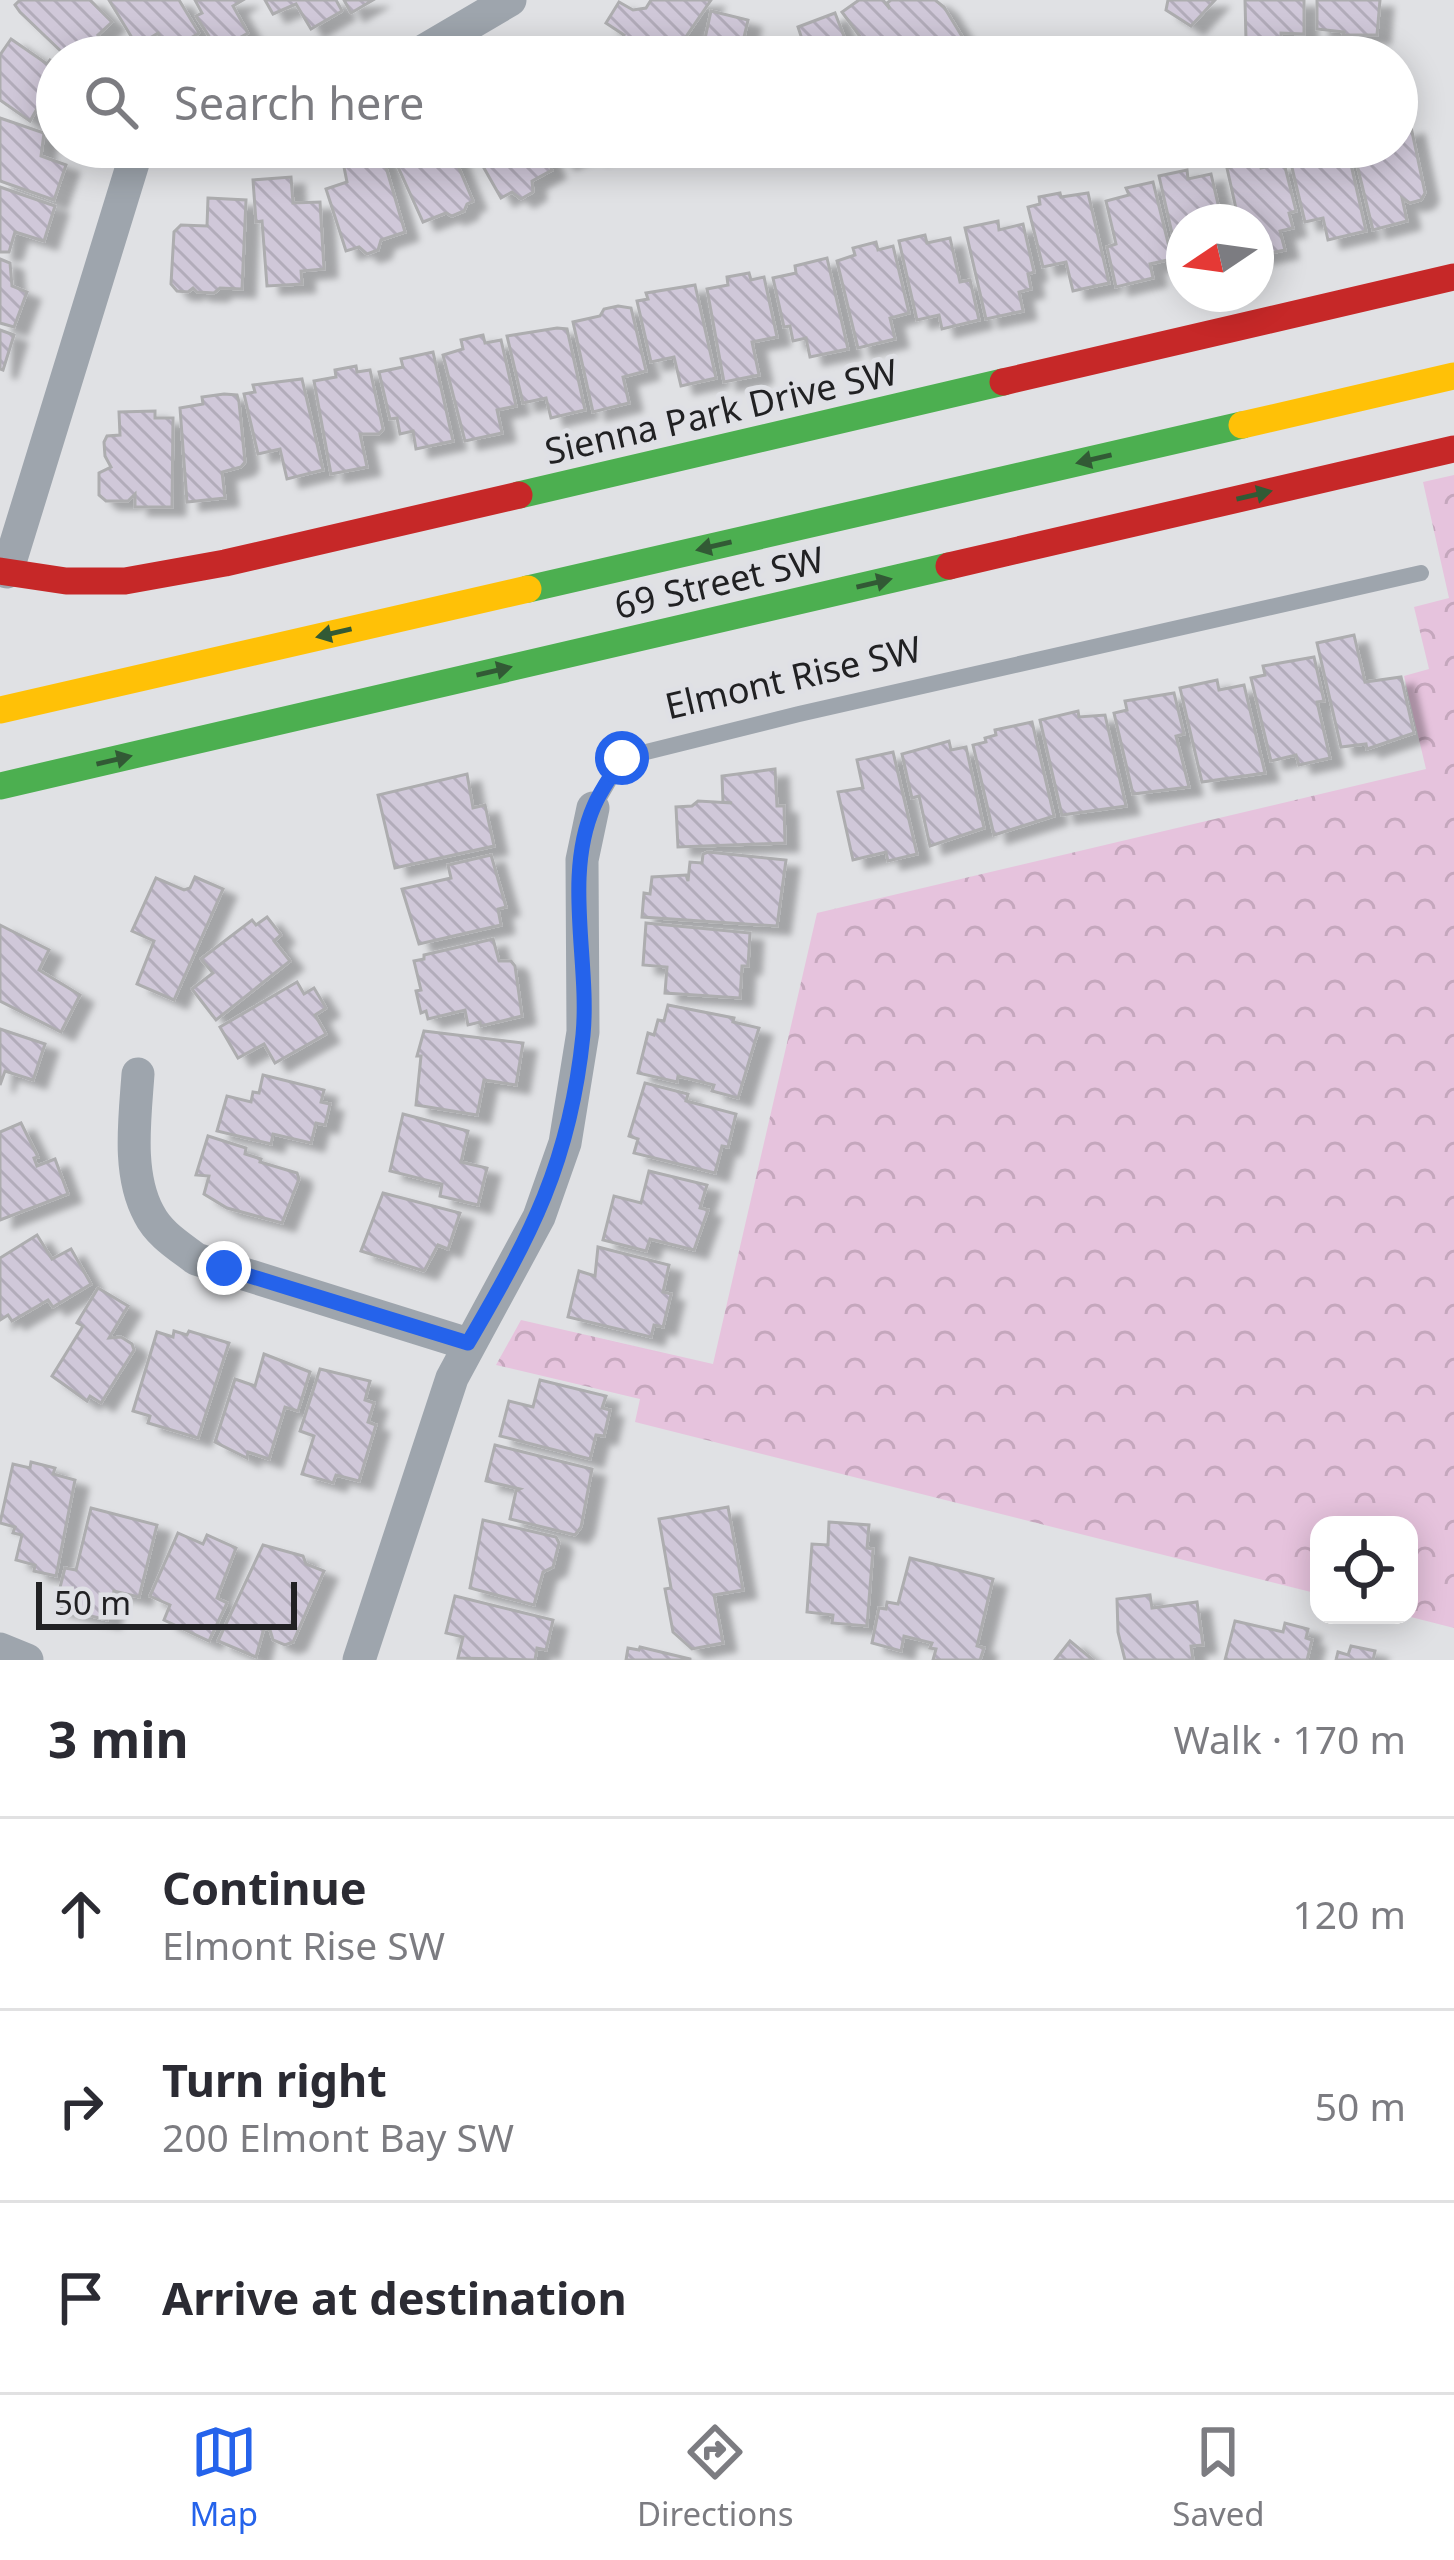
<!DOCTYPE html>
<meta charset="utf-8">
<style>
body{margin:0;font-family:"Noto Sans",sans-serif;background:#f7f7f7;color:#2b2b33}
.controls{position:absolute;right:36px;bottom:36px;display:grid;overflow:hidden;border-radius:24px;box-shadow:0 6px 30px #0003}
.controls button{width:108px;height:108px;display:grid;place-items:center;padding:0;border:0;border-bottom:3px solid #e1e1e2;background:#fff;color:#2b2b33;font:60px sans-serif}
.compass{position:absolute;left:1166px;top:204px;width:108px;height:108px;border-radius:50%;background:#fff;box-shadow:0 6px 30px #0003;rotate:257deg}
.scale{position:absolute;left:36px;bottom:30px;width:261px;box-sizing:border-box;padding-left:12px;border:6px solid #212123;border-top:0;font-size:33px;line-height:42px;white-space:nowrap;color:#212123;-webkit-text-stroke:9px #dfe0e5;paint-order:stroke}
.stop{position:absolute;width:36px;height:36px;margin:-27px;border:9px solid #2563eb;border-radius:50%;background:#fff}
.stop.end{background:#2563eb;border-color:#fff;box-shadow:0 3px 12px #0008}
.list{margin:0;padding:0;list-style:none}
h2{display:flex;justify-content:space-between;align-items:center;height:156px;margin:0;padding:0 48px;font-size:51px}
h2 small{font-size:39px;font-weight:400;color:#7c7c81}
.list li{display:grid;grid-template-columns:78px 1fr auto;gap:36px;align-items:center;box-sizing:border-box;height:192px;padding:0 48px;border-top:3px solid #e1e1e2}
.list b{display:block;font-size:45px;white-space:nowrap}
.list p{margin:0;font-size:39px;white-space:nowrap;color:#7c7c81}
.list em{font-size:39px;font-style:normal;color:#7c7c81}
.icon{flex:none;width:66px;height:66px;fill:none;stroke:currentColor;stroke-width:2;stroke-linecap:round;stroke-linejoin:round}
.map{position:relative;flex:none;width:1454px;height:1660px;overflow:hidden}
.search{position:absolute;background:#fff;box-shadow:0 6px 30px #0003;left:36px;right:36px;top:36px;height:132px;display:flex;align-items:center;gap:30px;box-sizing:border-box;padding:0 42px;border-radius:66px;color:#7c7c81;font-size:45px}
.sheet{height:732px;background:#fff}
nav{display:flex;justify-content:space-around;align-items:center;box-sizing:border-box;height:168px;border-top:3px solid #e1e1e2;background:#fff;font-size:33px;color:#7c7c81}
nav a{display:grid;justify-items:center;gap:6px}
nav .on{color:#2563eb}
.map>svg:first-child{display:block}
.forest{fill:url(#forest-crowns)}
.building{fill:url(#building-back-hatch);stroke:#adadaf;stroke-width:3;filter:url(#shadow)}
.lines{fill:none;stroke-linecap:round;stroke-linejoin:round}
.lane{stroke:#9ea5ad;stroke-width:16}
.street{stroke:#9ea5ad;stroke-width:33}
.fast{stroke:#4caf50;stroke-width:27}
.slow{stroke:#ffc107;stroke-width:27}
.jam{stroke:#c62828;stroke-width:27}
.oneway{fill:#325a35}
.route{stroke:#2563eb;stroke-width:15}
.labels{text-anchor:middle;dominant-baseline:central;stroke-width:10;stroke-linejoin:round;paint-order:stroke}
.street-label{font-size:36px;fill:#212123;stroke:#dfe0e5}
</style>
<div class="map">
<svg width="1454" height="1660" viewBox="0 0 1454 1660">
<defs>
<pattern id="forest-crowns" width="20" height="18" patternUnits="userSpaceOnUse" patternTransform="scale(3)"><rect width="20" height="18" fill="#e6c3dd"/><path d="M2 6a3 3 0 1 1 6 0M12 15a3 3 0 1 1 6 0" fill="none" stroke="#c5a7bd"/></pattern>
<pattern id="building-back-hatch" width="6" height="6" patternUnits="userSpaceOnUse" patternTransform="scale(3)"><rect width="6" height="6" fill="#d0c8d9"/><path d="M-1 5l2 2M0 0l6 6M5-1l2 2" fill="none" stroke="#b2acba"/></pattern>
<filter id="shadow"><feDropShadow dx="13" dy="8" stdDeviation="3" flood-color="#0004"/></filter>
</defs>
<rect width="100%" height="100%" fill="#e0e1e4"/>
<path class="forest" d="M1454 475V1628L1403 1615H1409V1525H1319V1594L635 1422 640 1399 496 1365 521 1320 713 1364 817 913 1426 769 1404 676 1429 669 1414 607 1449 598 1423 482Z"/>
<g class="building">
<path d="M20 0H90L112 22 98 35 114 50 107 57H67L20 12 15 5Z"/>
<path d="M109 0H179L199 33 169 51 158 33 137 46Z"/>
<path d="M195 0H243L233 6 248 33 218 50 196 16 202 13Z"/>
<path d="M265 0H336L342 11 311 29 296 4 273 14Z"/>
<path d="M344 0H373L351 13Z"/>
<path d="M651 0H711L672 57H634L617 46 624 35 606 23 619 2 633 10 646 8Z"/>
<path d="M859 0H883L890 9 887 3 891 0H935L944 7 966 43 954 53 957 57H894L889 50 875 57 842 12Z"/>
<path d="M1168 0H1215L1191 26 1166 10Z"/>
<path d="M1245 0H1304V34L1281 33V40H1246Z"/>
<path d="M1317 0H1380L1377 35H1343L1344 32 1317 29Z"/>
<path d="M711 11 748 20 742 46 769 53 768 57H701Z"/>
<path d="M835 13 852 57H784L781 50 803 42 798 27Z"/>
<path d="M11 39 47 64 50 60 57 65V111L42 100 30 121 0 100V55Z"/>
<path d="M0 118 44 133 41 156 66 165 54 200 0 181Z"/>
<path d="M1411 127 1425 193 1421 200 1410 203 1402 198 1407 221 1373 230 1353 148 1397 147V131Z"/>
<path d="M380 147 405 232 381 240 378 250 367 254 359 247 346 251 326 189 347 182 342 157Z"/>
<path d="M389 147H450L473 201 467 204 464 211 452 216 446 213 423 222Z"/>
<path d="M472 147H541L552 170 532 181 533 192 521 199 512 192 501 198Z"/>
<path d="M555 147H607L595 155 586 149 563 161Z"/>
<path d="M1304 147H1347L1366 231 1328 240 1323 218 1305 222 1289 155 1305 151Z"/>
<path d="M1259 160 1261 168 1284 163 1296 211 1289 213 1293 228 1280 231 1285 250 1256 256V222H1239L1227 168Z"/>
<path d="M1187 170 1188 179 1211 174 1221 217 1231 215 1233 222H1184V254L1177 255 1159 176Z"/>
<path d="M291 177 293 203 320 202 324 269 301 271 302 284 267 286 262 221 256 222 253 180Z"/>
<path d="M1153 182 1172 259 1150 264 1153 278 1116 287 1107 247 1116 244 1106 201 1129 195 1126 188Z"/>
<path d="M0 187 55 206 44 241 15 232 9 252H0Z"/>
<path d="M1060 193 1061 197 1088 193 1109 283 1073 291 1066 262 1043 267 1028 207 1040 204 1039 197Z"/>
<path d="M208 198 246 200 242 289 220 288 214 293 197 292 193 288 188 292 177 291 171 284 174 232 181 225 207 226Z"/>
<path d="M998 221 999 230 1023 224 1034 272 1028 274 1031 289 1019 292 1023 311 986 319 965 228Z"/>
<path d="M925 235 927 243 950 238 960 282 970 280 979 320 942 329 939 315 917 320 899 241Z"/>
<path d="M876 242 878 250 893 246 909 313 890 318 895 339 858 348 837 261 855 255 853 248Z"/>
<path d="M827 258 848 349 810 357 806 338 793 341 790 326 784 327 773 278 796 273 795 266Z"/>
<path d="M0 259 10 263 12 286 27 292 14 327 0 323Z"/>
<path d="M749 273 751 280 764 277 777 337 752 342 759 375 724 382 707 289 728 285 727 277Z"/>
<path d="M695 285 716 378 681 386 674 357 651 362 637 301 648 299 646 293Z"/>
<path d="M618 306 631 308 646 371 623 377 629 403 593 412 573 322 600 316 604 309Z"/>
<path d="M557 328 567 329 585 410 551 418 546 398 523 403 507 336Z"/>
<path d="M0 330 14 335 3 370 0 369Z"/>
<path d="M483 335 485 343 501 340 516 406 497 410 502 433 465 441 443 355 463 349 461 340Z"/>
<path d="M433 352 453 441 416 449 413 431 400 434 397 418 390 419 379 372 403 367 401 359Z"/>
<path d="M356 366 357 372 370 370 383 429 379 434H360L367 467 331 474 314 381 336 377 335 370Z"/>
<path d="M302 379 323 470 287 479 280 449 258 454 244 394 255 392 253 385Z"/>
<path d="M224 394 237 395 239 402 245 462 241 467 222 472 225 498 187 502 180 408 203 404 202 397Z"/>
<path d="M155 411V418H173L172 507H135V494L128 501H106L99 495V473L111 467 105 456 104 442 107 436 120 435 119 412Z"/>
<path d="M1354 635 1365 682 1401 677 1414 733 1367 749 1366 744 1341 747 1317 643Z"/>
<path d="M1314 657 1324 701 1317 702 1330 758 1299 765 1296 755 1271 761 1251 678 1265 675 1263 666Z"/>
<path d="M1217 680 1219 690 1244 685 1265 773 1202 782 1180 688Z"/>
<path d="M1174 693 1184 734 1176 736 1189 787 1133 794 1114 713 1127 710 1125 701Z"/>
<path d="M1078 711 1079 717 1105 715 1126 806 1062 815 1040 720Z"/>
<path d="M1032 722 1054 816 994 835 973 745 986 742 985 738 996 735 995 730Z"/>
<path d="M949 741 951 750 966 747 984 828 930 846 919 796 912 798 902 754Z"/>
<path d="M893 752 917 854 888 861 886 852 853 860 838 792 863 788 857 760Z"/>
<path d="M775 769 777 806H784L785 843 678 847 676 807 692 806 698 801 732 803 723 802 722 776Z"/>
<path d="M467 774 473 808 485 805 494 846 395 868 378 795Z"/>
<path d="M708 852 786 860 777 926 642 917 644 893 650 894 652 877 686 875 688 881 690 862 702 863 703 854Z"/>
<path d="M491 855 506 907 498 909 501 925 419 944 402 889 451 878 448 865Z"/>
<path d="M195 877 223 889 174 1000 137 984 154 941 132 931 156 878 184 890 190 888Z"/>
<path d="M267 917 281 935 274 941 290 961 216 1020 192 989 213 973 201 959 252 920 256 925Z"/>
<path d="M646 923 750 933 748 966H742L740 998 665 993 667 967 643 965Z"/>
<path d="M0 925 49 950 39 970 80 995 61 1032 0 1001Z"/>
<path d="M493 939 499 961H511L515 966 522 1016 481 1026 480 1022 468 1025 465 1010 428 1019 426 1011 421 1013 416 991 421 990 414 961 424 959V955Z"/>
<path d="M297 982 304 994 314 988 326 1008 315 1015 326 1034 275 1063 264 1044 238 1058 220 1027Z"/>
<path d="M668 1005 734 1018 733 1022 759 1028 738 1098 712 1091 714 1085 678 1076 677 1082 638 1073 648 1033 654 1035 658 1020 664 1021Z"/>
<path d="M0 1029 45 1044 33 1080 5 1071 0 1085Z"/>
<path d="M424 1031 523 1043 516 1085 484 1080 477 1115 416 1105 421 1056H417Z"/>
<path d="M263 1075 324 1090 321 1102 330 1104 325 1125 316 1123 311 1143 273 1134 271 1144 217 1131 227 1096 251 1102 253 1092 259 1093Z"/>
<path d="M645 1083 688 1094 686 1101 736 1114 728 1147 722 1146 715 1173 634 1153 638 1139 629 1136Z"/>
<path d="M403 1114 468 1131 461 1162 487 1168 478 1205 440 1196 442 1184 390 1171Z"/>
<path d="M21 1123 38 1157 34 1158 37 1166 55 1159 68 1194 0 1220V1132Z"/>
<path d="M208 1136 246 1148 245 1154 261 1159 260 1162 297 1173 299 1179 282 1223 227 1208 204 1194 209 1176 196 1175Z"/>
<path d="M649 1171 707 1185 700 1208 708 1210 694 1250 650 1239 646 1251 603 1240 614 1196 641 1203Z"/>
<path d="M383 1193 460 1213 448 1249 438 1245 424 1271 361 1251Z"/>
<path d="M37 1235 52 1259 71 1249 91 1284 53 1307 48 1300 12 1321 8 1315 0 1320V1258Z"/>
<path d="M598 1247 669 1265 663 1292 671 1294 663 1327 654 1325 651 1337 568 1317 579 1271 595 1276Z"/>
<path d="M98 1288 128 1306 109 1338 121 1337 132 1344 134 1350 101 1403 90 1396 87 1401 52 1376 83 1326 77 1323Z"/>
<path d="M174 1331 187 1335 189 1331 229 1343 198 1438 148 1423 150 1416 133 1411 157 1332 173 1337Z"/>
<path d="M264 1354 310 1372 298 1411 285 1407 269 1459 248 1452 247 1458 215 1442 235 1379 255 1386Z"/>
<path d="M320 1369 370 1381 365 1400 374 1403 368 1422 376 1425 359 1481 336 1475 333 1483 302 1474 314 1436 300 1431Z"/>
<path d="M540 1380 606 1396 602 1408 610 1410 604 1436 596 1435 590 1459 500 1436 509 1401 533 1407Z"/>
<path d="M495 1445 592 1469 581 1527 575 1535 510 1519 516 1491 520 1489 486 1481Z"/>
<path d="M31 1462 55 1468 53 1474 75 1480 56 1576 34 1571 35 1565 16 1560 22 1535 13 1533 15 1527 0 1523 13 1464 30 1468Z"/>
<path d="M728 1507 743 1590 714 1595 723 1643 692 1649 673 1632 665 1589 671 1588 659 1519Z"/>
<path d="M91 1508 157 1525 139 1597 114 1591 107 1620 55 1607 65 1568 76 1570Z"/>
<path d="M483 1520 556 1537 559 1543 553 1567 543 1572 534 1605 470 1588Z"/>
<path d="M829 1522 869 1525 867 1548 873 1549 867 1626 832 1623 833 1615 807 1612 812 1544 828 1545Z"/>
<path d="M178 1533 203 1544 207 1535 236 1548 217 1598 227 1603 209 1641 164 1620 170 1605 150 1596Z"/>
<path d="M263 1545 303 1556 306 1564 324 1571 293 1642 285 1645 273 1640 270 1630 264 1628 256 1657 218 1641Z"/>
<path d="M910 1558 993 1579 977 1646 984 1648 980 1660H933L936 1649 930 1648 932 1643 904 1636 901 1651 872 1643 879 1608 886 1609 887 1602 898 1604Z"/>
<path d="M1150 1595 1152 1608 1197 1602 1203 1645 1191 1646 1193 1660H1125L1118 1632 1117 1599Z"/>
<path d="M455 1596 553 1620 546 1650 537 1648 535 1660 458 1658 463 1637 446 1633Z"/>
<path d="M1235 1621 1283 1632 1285 1623 1308 1629 1306 1638 1312 1640 1307 1660H1225Z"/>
<path d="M1070 1641 1093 1660H1055Z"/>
<path d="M1351 1646 1375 1651 1373 1660H1336L1338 1652 1348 1655Z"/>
<path d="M640 1647 690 1659V1660H626L628 1648 639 1650Z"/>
</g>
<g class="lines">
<path class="lane" d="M593 808 622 758 799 714 1421 573"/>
<g class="street">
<path d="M413 57 510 0"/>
<path d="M7 572 138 147"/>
<path d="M138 1074C135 1118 127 1174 149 1214 159 1234 179 1246 196 1259L468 1344"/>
<path d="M0 1649 27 1660"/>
<path d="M359 1660 452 1378 539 1217 565 1143 583 1032 582 860 593 808"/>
</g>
<g class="fast">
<path d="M519 495 1003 382"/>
<path d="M528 589 1242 425"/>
<path d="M0 786 949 566"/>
</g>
<g class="slow">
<path d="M1242 425 1454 376"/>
<path d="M0 710 528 589"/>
</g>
<g class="jam">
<path d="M1003 382 1454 277"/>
<path d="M949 566 1454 449"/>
<path d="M0 571 66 581H125L225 563 519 495"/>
</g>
</g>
<defs><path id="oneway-solid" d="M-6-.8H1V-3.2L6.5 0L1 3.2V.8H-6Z" transform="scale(3)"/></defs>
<g class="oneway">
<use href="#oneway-solid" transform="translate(1094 459) rotate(167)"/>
<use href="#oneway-solid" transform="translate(1254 495) rotate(-13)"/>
<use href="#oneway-solid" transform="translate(714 546) rotate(167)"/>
<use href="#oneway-solid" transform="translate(874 583) rotate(-13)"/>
<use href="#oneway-solid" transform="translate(334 633) rotate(167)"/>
<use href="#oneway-solid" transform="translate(494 671) rotate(-13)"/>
<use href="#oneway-solid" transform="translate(114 760) rotate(-13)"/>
</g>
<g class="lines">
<path class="route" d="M224 1268 468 1343C531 1235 570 1163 583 1035 590 962 563 877 594 806 601 789 613 774 622 758"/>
</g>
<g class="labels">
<g class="street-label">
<text transform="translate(721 411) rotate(-13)">Sienna Park Drive SW</text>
<text transform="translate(719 582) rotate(-13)">69 Street SW</text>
<text transform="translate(793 677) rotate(-13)">Elmont Rise SW</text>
</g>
</g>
</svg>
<div class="controls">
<button><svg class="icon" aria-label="locate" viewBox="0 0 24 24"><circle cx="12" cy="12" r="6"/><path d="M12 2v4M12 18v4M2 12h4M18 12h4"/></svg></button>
</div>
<svg class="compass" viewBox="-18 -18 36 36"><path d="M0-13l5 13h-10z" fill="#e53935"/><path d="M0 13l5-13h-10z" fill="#7c7c81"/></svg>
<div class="scale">50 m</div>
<div class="stop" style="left:622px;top:758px"></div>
<div class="stop end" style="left:224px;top:1268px"></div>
<div class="search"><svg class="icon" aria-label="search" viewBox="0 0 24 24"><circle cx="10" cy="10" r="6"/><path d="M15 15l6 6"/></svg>Search here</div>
</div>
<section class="sheet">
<h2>3 min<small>Walk · 170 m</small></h2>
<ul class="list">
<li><svg class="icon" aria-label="ahead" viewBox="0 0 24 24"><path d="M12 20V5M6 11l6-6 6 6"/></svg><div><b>Continue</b><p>Elmont Rise SW</p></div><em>120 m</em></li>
<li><svg class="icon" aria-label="right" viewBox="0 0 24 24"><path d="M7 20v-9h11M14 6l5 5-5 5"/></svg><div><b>Turn right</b><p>200 Elmont Bay SW</p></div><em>50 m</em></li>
<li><svg class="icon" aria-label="arrive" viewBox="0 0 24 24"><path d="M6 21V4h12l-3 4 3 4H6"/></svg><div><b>Arrive at destination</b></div></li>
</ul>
</section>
<nav>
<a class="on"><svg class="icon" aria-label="map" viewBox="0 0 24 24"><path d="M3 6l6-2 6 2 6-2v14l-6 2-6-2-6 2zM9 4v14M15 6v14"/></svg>Map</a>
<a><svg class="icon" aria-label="directions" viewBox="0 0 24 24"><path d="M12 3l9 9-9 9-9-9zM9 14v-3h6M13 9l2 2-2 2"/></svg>Directions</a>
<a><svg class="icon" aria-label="saved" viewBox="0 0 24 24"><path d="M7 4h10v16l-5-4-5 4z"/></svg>Saved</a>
</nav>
